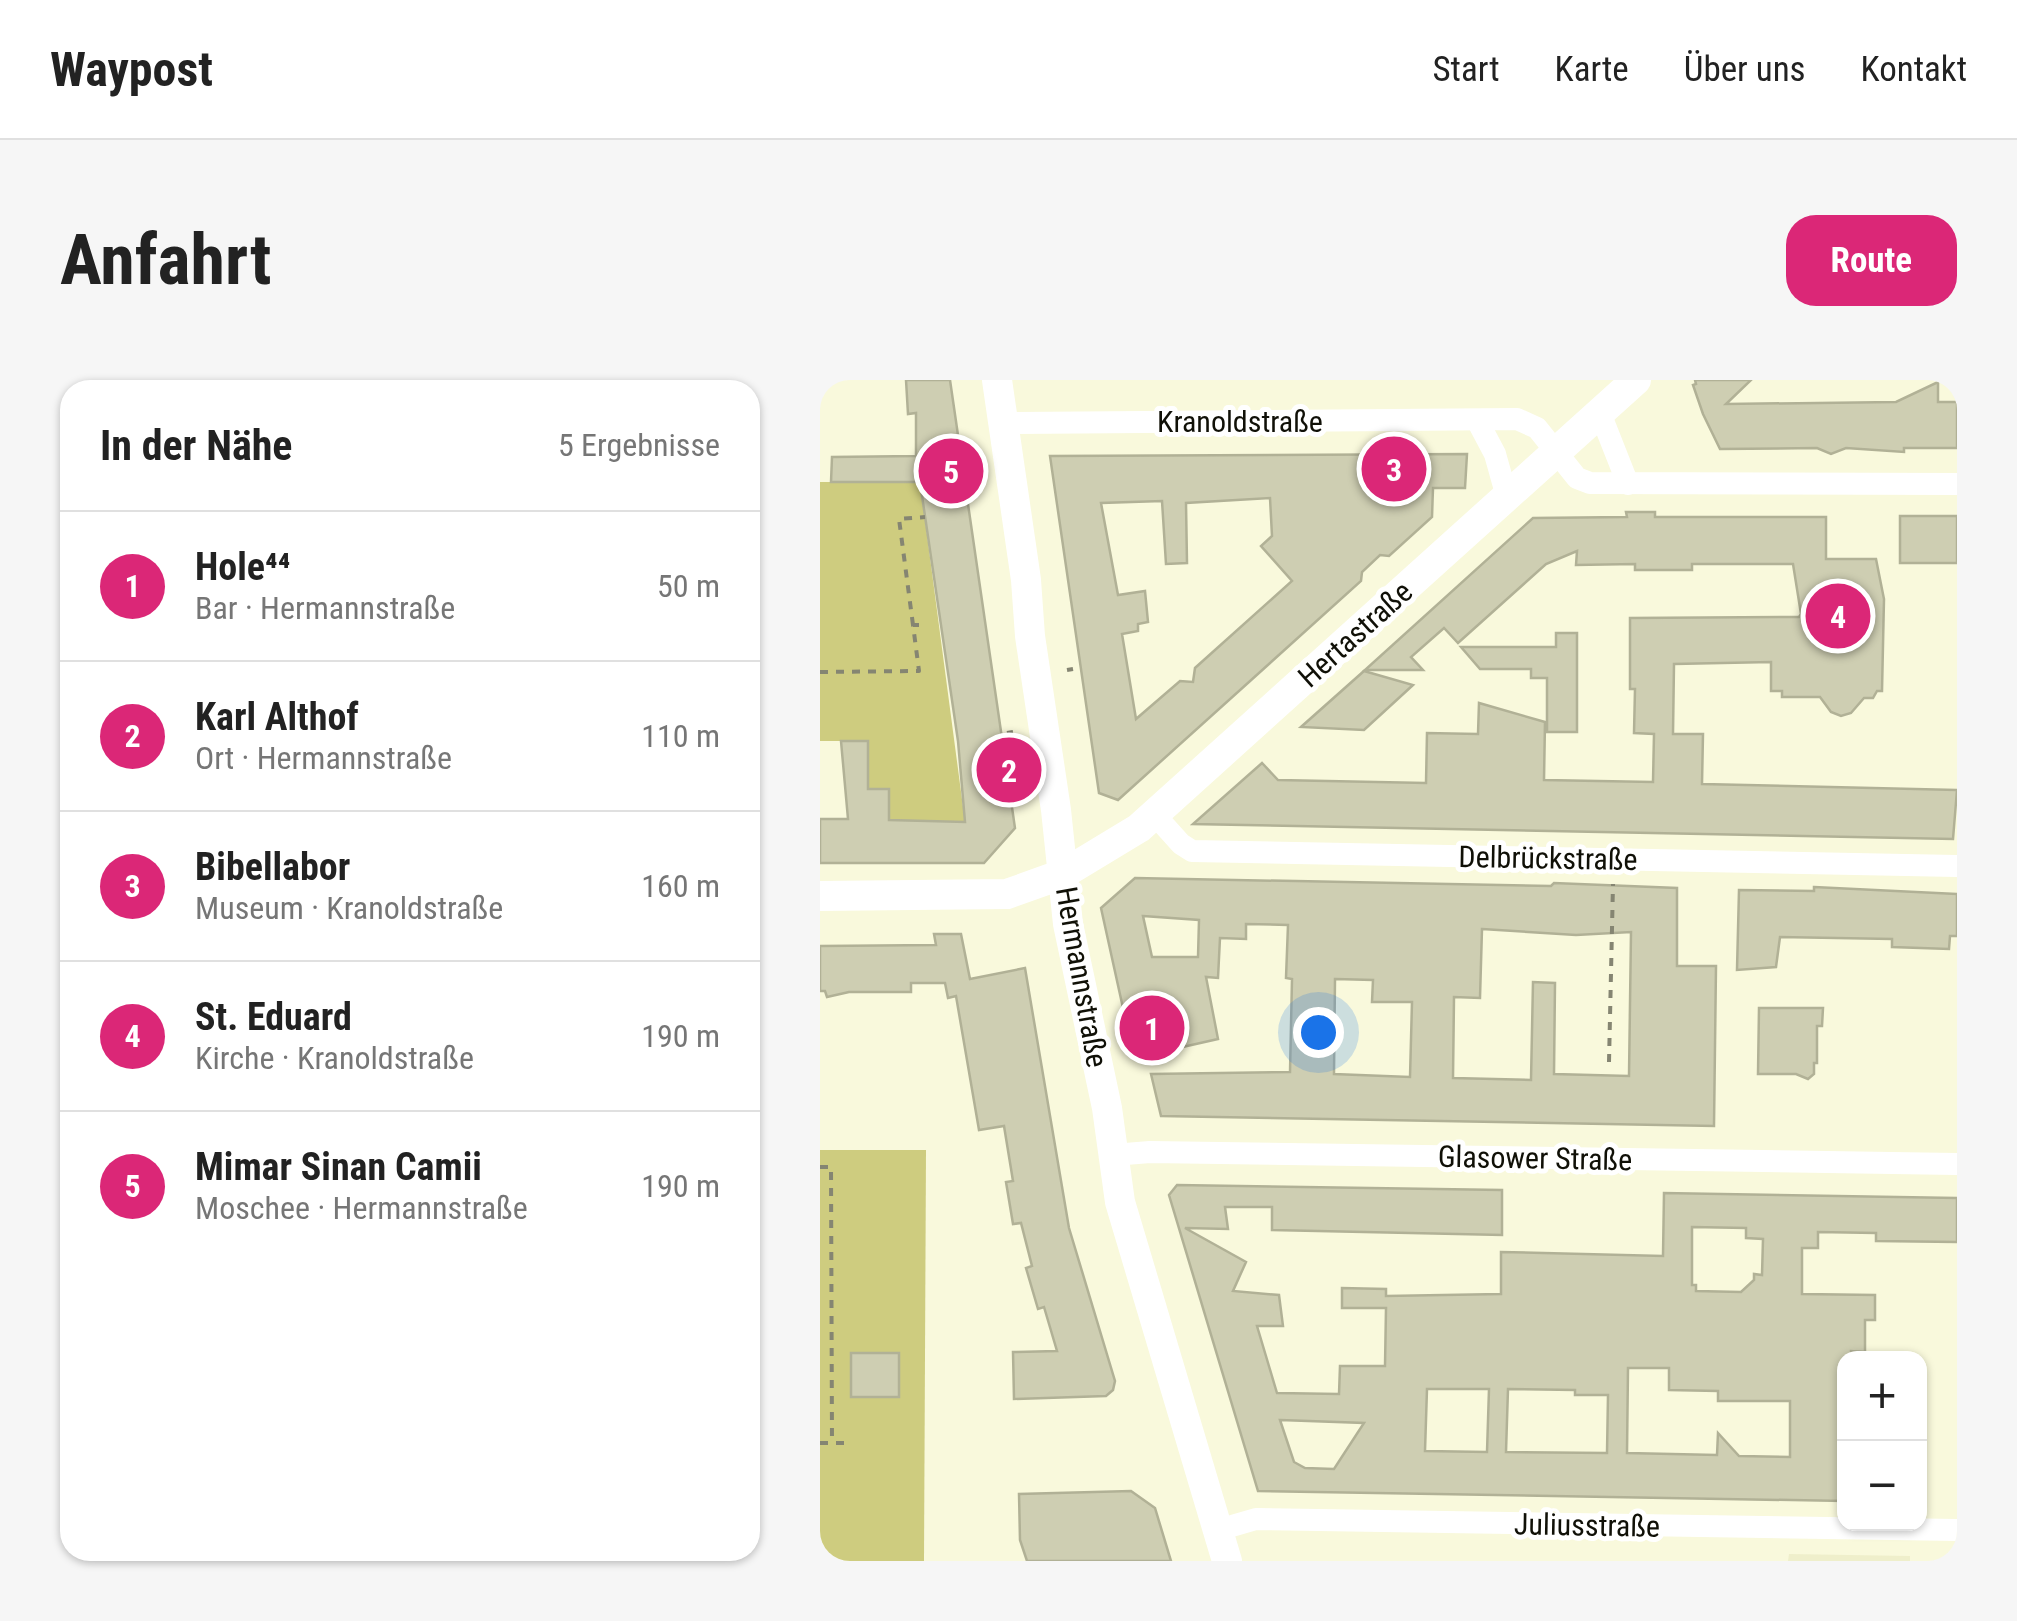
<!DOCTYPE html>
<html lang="de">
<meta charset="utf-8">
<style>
body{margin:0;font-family:"Roboto Condensed",sans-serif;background:#f6f6f6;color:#222}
.controls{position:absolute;right:30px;bottom:30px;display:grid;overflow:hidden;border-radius:20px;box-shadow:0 2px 8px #0004}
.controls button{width:90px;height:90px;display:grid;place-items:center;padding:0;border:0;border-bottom:2px solid #e0e0e0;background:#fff;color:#222;font:50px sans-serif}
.you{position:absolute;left:498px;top:652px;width:35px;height:35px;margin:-25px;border:8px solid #fff;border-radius:50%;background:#1a73e8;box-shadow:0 0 0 15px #1a73e833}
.badge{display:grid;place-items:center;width:65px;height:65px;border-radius:50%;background:#db2777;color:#fff;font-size:32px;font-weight:700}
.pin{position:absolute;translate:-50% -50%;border:5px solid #fff;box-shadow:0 2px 10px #0006}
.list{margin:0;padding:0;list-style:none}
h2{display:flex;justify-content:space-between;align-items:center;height:130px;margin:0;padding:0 40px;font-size:42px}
h2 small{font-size:32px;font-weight:400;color:#767676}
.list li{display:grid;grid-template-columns:65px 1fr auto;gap:30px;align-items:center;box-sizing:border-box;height:150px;padding:0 40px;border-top:2px solid #e0e0e0}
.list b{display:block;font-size:38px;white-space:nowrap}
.list p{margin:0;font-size:32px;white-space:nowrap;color:#767676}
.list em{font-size:32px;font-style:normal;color:#767676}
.map{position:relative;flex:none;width:1137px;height:1181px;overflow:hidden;border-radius:30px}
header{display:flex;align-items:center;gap:60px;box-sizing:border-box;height:140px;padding:0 50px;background:#fff;border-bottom:2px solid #e0e0e0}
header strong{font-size:48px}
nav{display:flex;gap:55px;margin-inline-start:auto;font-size:35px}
.intro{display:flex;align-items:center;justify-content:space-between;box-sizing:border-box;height:240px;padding:0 60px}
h1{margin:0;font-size:70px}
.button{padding:25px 45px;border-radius:30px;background:#db2777;color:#fff;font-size:35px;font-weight:700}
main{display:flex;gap:60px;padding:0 60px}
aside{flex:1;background:#fff;border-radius:30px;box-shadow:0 2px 8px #0004}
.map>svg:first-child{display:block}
.built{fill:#efefcb}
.green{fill:#cecc7f}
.building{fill:#ceceb2;stroke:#b1b196;stroke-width:2.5;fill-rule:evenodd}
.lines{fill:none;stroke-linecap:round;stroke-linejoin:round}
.path{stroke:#858572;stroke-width:4;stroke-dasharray:8 8;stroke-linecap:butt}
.street{stroke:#fff;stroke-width:22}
.secondary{stroke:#fff;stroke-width:30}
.labels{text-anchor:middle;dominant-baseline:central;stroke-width:10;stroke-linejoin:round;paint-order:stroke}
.street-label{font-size:30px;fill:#101007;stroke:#fff}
</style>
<header>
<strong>Waypost</strong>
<nav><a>Start</a><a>Karte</a><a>Über uns</a><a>Kontakt</a></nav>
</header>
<div class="intro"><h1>Anfahrt</h1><a class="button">Route</a></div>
<main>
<aside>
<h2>In der Nähe<small>5 Ergebnisse</small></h2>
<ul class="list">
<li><span class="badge">1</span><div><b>Hole⁴⁴</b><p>Bar · Hermannstraße</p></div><em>50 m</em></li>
<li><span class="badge">2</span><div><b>Karl Althof</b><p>Ort · Hermannstraße</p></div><em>110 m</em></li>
<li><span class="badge">3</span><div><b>Bibellabor</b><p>Museum · Kranoldstraße</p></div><em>160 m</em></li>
<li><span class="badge">4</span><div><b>St. Eduard</b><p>Kirche · Kranoldstraße</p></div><em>190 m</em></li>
<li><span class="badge">5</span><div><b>Mimar Sinan Camii</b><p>Moschee · Hermannstraße</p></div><em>190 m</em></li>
</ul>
</aside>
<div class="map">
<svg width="1137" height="1181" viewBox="0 0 1137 1181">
<rect width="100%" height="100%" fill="#f9f9dc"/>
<path class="built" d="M969 1174 1090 1176V1181H968Z"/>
<g class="green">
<path d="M0 102H100L145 442 69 440V409H48V361H0Z"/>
<path d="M0 770H106L104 1181H0Z"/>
</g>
<g class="building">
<path d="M86 0H130L195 448 164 483H0V439H28L21 361H48V409H69V440L145 442 138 361 100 102H11L12 77 96 76V33L88 34Z"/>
<path d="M875 0H931L906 24 1076 22 1118 2V22H1137V68H1084V72L1026 68 1011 74 997 68 900 69 883 34 873 5 876 4Z"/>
<path d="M647 74 645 108H613L612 137 569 176 560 175 542 192 541 201 298 420 279 413 230 76ZM450 118 452 156 441 166 472 201 375 288 373 302 360 301 316 339 302 254 318 251V244L328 242 325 211 298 215 281 123 342 121 346 184 367 183 366 123Z"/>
<path d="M806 132H835V137H1006V179H1056L1064 219 1062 311H1057L1053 318H1044L1031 333 1021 336 1011 332 1000 317H962V311H951V282L854 284 853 354H883L882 404 1137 410 1133 459 373 444 442 383 458 400 606 403 607 353 658 354 659 323 725 342 724 400 833 402 834 354 814 353 815 309H810V238L979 237 981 234 973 184H872V190H815V184L756 185 757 171 726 184 638 263 624 248 591 277 603 290H545L713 138 807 137Z"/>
<rect x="1080" y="136" width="57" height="47"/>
<path d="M736 253H757V352H727V298H711V289H660L641 267H736Z"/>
<path d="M544 291 593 305 544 350 481 347Z"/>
<path d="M315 498 731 506 734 503 857 508V586H896L894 746 341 736 331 694 470 692 472 599 466 598 468 545 426 544V559L400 558 398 598 386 597 398 659 314 678 281 528ZM323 536 379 540 378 577H332ZM662 549 756 555 811 552 809 696 734 694 735 603 713 602 711 700 633 698 634 617 660 618ZM515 599 553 600 552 622H592L590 697 514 694Z"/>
<path d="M994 507 1137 514V556H1130L1129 569 1072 567V559L960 557 956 587 917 590 919 510 994 511Z"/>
<path d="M114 554H141L150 599 205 588 249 848 295 1001 293 1010 286 1016 194 1019 193 972 237 971 224 927 218 929 206 888 212 886 201 843 193 844 186 802 193 801 184 746 159 750 136 616 128 618 125 603H91V612H29L7 617 5 611H0V566L116 565Z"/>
<path d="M939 628H1003L1002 646H997V683H994V694L988 699 976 694H938Z"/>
<path d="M357 805 682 810V855L452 850V827H405L408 849 365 848 426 882 413 911 459 915 463 946H437L457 1013 519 1014 520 986H565L566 928H522V908L566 909V916L681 914V872L843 876 844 813 1137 818V862L1056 861V853L998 852V868H982V914L1055 915V940H1045V972L1031 971V978H1024V1121L438 1111 349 815ZM872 847 926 848V858L943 859 942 895 934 894V900L921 912 876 911V905H872ZM808 988H849V1010L898 1011V1021H970V1077L919 1076 898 1053 897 1075 807 1073ZM607 1009H669L667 1072 605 1071ZM688 1009 755 1010V1015H788L787 1073 686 1072ZM460 1040 544 1043 514 1089 485 1088 474 1082Z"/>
<rect x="31" y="973" width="48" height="44"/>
<path d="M311 1111 335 1128 351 1181H207L200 1160 199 1114Z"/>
</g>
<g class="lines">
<g class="path">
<path d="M93 245 79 139 105 137"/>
<path d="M247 290 253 289"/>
<path d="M0 292 99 291 93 245H99"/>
<path d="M187 353 193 352"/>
<path d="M789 682 793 504"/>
<path d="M0 787H11L12 1063"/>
<path d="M0 1063H29"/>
</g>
<g class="street">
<path d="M780 33 808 104"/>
<path d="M657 40 675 74 687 117"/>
<path d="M184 43 697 39 717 48 757 98 770 103 1137 104"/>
<path d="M334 434 361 464 372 471 1137 486"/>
<path d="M293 775 330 772 1137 784"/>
<path d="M398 1150 436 1139 1137 1150"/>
</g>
<g class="secondary">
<path d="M177 0 206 200 210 256 236 430 248 544 287 728 300 822 407 1181"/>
<path d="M0 516 187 514 243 494 319 448 816 0"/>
</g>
</g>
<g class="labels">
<g class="street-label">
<text x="420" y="41">Kranoldstraße</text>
<text transform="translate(535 254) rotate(-42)">Hertastraße</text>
<text transform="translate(728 478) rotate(1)">Delbrückstraße</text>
<text transform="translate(262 597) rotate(80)">Hermannstraße</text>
<text transform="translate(715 778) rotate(1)">Glasower Straße</text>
<text transform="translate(767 1145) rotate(1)">Juliusstraße</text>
</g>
</g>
</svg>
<div class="controls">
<button>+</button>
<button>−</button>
</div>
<div class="you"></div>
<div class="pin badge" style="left:332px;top:648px">1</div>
<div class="pin badge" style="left:189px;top:390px">2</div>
<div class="pin badge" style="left:574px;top:89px">3</div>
<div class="pin badge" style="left:1018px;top:236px">4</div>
<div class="pin badge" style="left:131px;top:91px">5</div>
</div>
</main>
